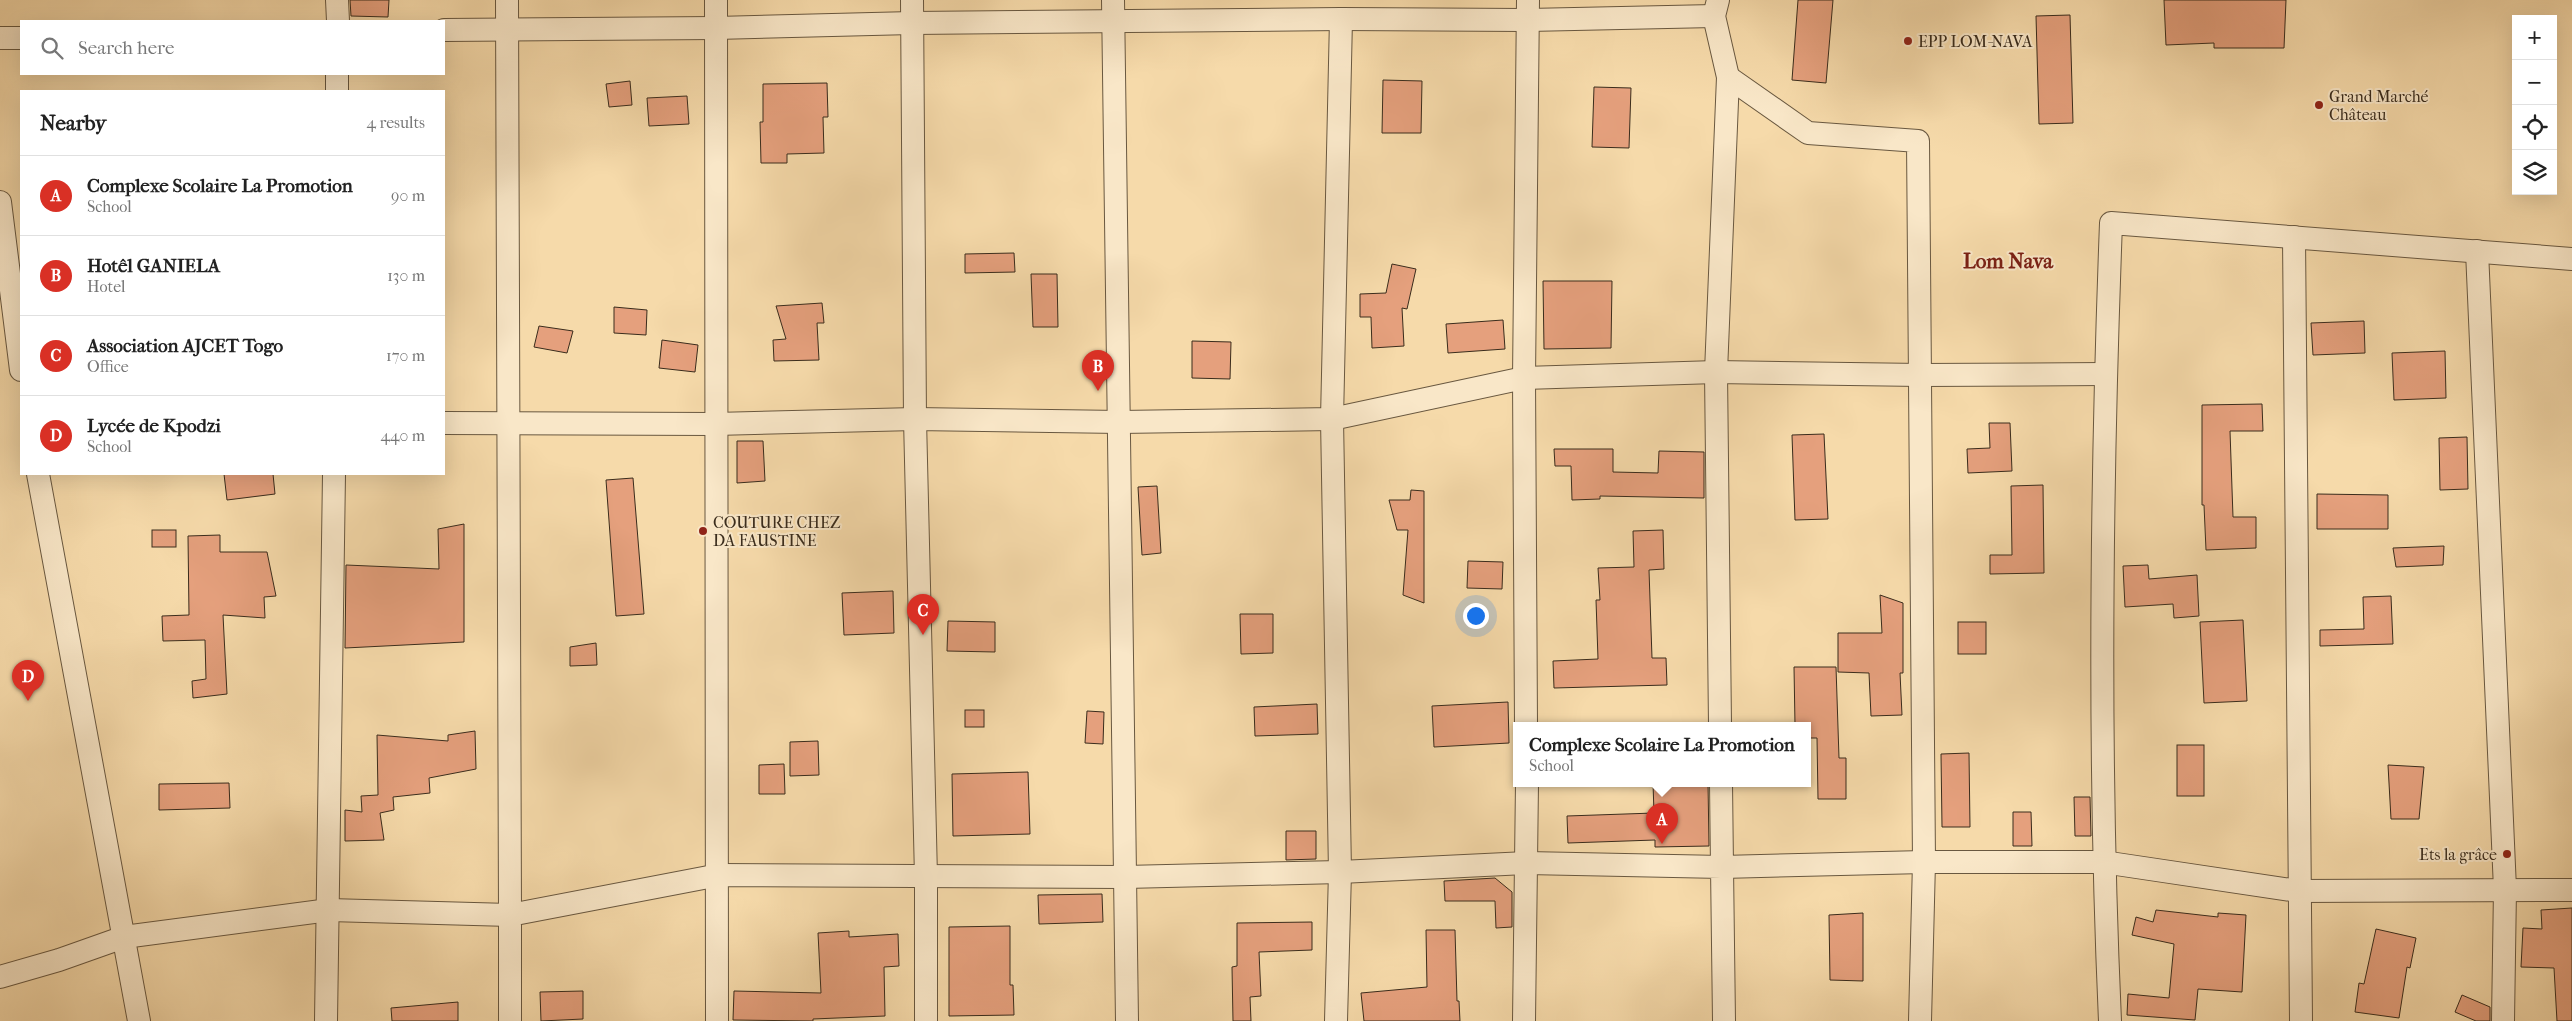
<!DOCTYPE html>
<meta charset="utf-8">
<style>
body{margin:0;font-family:"IM FELL French Canon",serif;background:#f6f6f6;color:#222}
.controls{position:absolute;right:15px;top:15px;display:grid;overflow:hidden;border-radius:0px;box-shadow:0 5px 20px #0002}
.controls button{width:45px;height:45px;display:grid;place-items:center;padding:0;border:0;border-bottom:1px solid #e0e0e0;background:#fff;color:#222;font:25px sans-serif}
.you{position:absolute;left:1475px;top:615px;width:18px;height:18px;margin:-12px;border:4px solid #fff;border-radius:50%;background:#1a73e8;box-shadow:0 0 0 8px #1a73e833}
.badge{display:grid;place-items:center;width:32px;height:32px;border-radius:50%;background:#d93025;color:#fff;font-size:16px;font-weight:700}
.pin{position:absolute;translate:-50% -41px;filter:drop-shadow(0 1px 2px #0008)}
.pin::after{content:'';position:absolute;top:26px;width:18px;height:15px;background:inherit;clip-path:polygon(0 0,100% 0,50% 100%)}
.popup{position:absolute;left:1513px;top:722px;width:298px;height:65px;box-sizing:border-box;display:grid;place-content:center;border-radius:0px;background:#fff;filter:drop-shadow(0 1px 4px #0005);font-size:16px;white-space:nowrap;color:#767676}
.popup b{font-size:19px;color:#222}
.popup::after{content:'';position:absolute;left:50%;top:100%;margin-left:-10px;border:10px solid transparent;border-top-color:#fff}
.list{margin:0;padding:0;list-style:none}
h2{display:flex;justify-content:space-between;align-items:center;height:65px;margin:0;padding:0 20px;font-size:21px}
h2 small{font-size:16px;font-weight:400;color:#767676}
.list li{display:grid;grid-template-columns:32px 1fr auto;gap:15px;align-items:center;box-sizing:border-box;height:80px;padding:0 20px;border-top:1px solid #e0e0e0}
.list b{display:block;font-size:19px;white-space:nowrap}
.list p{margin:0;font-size:16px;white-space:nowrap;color:#767676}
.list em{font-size:16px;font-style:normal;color:#767676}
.icon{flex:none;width:28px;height:28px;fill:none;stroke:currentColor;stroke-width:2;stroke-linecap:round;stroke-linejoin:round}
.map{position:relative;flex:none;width:2572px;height:1021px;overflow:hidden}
.search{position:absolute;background:#fff;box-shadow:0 5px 20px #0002;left:20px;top:20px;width:425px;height:55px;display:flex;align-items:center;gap:12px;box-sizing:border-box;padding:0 18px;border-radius:0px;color:#767676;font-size:19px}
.panel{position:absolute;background:#fff;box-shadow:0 5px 20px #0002;left:20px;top:90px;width:425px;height:385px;border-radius:0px}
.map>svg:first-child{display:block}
.building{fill:#e5a07d;stroke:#3a2c1c}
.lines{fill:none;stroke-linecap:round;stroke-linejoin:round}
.minor-casing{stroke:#695840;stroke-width:24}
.minor{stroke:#f9e7c8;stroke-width:22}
.poi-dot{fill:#8f2418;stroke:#f9e7c8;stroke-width:2}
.labels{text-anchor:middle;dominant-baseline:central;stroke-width:4;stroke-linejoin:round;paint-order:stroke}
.poi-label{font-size:16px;fill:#3a2c1c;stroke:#f9e7c8;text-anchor:start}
.district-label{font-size:21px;font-weight:bold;fill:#7a1f14;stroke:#f9e7c8}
</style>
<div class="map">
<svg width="2572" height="1021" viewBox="0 0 2572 1021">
<rect width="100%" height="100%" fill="#f6daaa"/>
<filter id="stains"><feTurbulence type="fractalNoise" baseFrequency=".004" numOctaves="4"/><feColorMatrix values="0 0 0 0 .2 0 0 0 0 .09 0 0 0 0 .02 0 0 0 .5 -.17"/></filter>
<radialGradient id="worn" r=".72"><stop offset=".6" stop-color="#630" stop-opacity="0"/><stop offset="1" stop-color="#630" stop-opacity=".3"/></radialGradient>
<g class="building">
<path d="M350 0H389L388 17 351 16Z"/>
<path d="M1798 0H1833L1826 83 1792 80Z"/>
<path d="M2164 0H2286L2284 48H2214V43L2166 45Z"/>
<path d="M2070 15 2073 123 2039 124 2036 16Z"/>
<path d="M1383 80 1422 81 1421 133H1382Z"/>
<path d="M630 81 632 105 609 107 606 84Z"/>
<path d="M827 83 828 117H823L824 153 787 154V163H761L760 122H763V84Z"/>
<path d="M1594 87 1631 88 1629 148 1592 147Z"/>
<path d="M687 96 689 124 649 126 647 98Z"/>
<path d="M1014 253 1015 272 965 273V254Z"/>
<path d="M1392 264 1416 269 1407 309 1402 308 1404 346 1372 348 1371 317H1360V294L1386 293Z"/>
<path d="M1031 274H1057L1058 327H1033Z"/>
<path d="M1543 281H1612L1611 348 1544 349Z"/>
<path d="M822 303 824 323H817L819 360 774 361 773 340 786 339 776 306Z"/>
<path d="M614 307 647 310 646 335 614 333Z"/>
<path d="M1503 320 1505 349 1448 353 1446 324Z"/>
<path d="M2364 321 2365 353 2313 355 2311 323Z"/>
<path d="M539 326 573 331 567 353 534 347Z"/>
<path d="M662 340 698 345 695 372 659 368Z"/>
<path d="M1192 341 1231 342 1230 379 1192 378Z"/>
<path d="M2445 351 2446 398 2394 400 2392 353Z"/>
<path d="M2262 404 2263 431H2230L2233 517H2256V548L2206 550 2204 505H2202V405Z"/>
<path d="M1989 423H2010L2012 471 1968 473 1967 449 1990 448Z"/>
<path d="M1824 434 1828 519 1795 520 1792 435Z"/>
<path d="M2467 437 2468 489 2440 490 2439 438Z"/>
<path d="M737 441H763L765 481 737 483Z"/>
<path d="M1554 449H1613V472L1658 473 1659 451 1704 452V498L1600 496V499L1572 500 1571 466H1555Z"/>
<path d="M224 474H273L275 494 227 500Z"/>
<path d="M633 478 644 614 616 616 606 480Z"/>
<path d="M2043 485 2044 573 1990 574V555H2012L2011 486Z"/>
<path d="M1157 486 1161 553 1142 555 1138 487Z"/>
<path d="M1411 490 1424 491V603L1403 595 1408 530H1397L1389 500H1410Z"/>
<path d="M2317 494 2388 495V529H2317Z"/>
<path d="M464 524V642L345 648 346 565 439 569 438 529Z"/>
<rect x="152" y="530" width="24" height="17"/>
<path d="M1663 530 1664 569 1649 570 1652 658H1666L1667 685 1554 688 1553 661 1598 659 1596 600H1600L1598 568 1634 567 1633 531Z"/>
<path d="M220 535V552H267L276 596 264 597 265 618 223 615 227 694 193 698 192 681 206 679 205 640 163 641 162 616 189 615 188 536Z"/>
<path d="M2444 546 2443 565 2396 567 2393 548Z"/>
<path d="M1468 561 1503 562 1502 589 1467 588Z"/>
<path d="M2148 565 2149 579 2197 575 2199 616 2174 618 2173 604 2125 607 2123 566Z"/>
<path d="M893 591 894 633 844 635 842 593Z"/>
<path d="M1880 595 1903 603V673H1900L1902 715 1871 716 1869 673 1838 672V633H1882Z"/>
<path d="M2391 596 2393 644 2320 646V630L2364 629 2363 597Z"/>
<path d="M1240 614H1273V653L1241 654Z"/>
<path d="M2243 620 2247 701 2204 703 2200 622Z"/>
<path d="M948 621 995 622V652L947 651Z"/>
<rect x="1958" y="622" width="28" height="32"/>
<path d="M596 643 597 665 570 666V647Z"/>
<path d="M1794 667H1836L1839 758H1846V799H1818L1817 738H1807V725H1795Z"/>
<path d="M1508 702 1509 743 1434 747 1432 706Z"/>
<path d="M1317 704 1318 734 1255 736 1254 707Z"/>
<rect x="965" y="710" width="19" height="17"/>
<path d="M1087 711 1104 712 1103 744 1085 743Z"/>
<path d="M475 731 476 769 429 778 430 793 393 797 394 810 380 813 384 840 345 841V810L362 812 361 796 378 795 377 735 448 741V735Z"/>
<path d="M818 741 819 775 790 776V742Z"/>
<rect x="2177" y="745" width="27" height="51"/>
<path d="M1969 753 1970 827H1942L1941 754Z"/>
<path d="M784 764 785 794H759V765Z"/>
<path d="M2388 765 2424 767 2419 819H2391Z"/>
<path d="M1028 772 1030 834 953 836 952 774Z"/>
<path d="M229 783 230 808 159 810V784Z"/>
<path d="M1653 783H1708L1709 846 1655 847V840L1568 843 1567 816 1654 813Z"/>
<path d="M2074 797H2090L2091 836H2075Z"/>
<path d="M2013 812H2031L2032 846H2013Z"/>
<path d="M1286 831H1316V859L1286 860Z"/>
<path d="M1495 878 1512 892V927L1496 928 1495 901H1445L1444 881Z"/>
<path d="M1102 894 1103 922 1039 924 1038 895Z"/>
<path d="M2572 908V1021H2557L2554 968 2521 967 2523 928 2542 929 2541 910Z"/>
<path d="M2156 910 2218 917V913L2246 915 2242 992 2198 989 2195 1020 2127 1015 2128 994 2169 998 2174 944 2132 935 2136 917 2153 922Z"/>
<path d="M1863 913V981L1830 980 1829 915Z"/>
<path d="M1312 922V950L1259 952 1261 996 1250 997 1251 1021H1233L1232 967 1237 966V923Z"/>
<path d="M1010 926V985H1013L1014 1015 949 1016V927Z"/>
<path d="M2376 929 2416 938 2410 968 2407 967 2399 1018 2355 1012 2359 983 2364 984Z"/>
<path d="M1426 930H1455L1457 1001H1459L1460 1021H1364L1361 993 1427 987Z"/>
<path d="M849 931V937L898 934 899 966 884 967 885 1016 813 1019V1021L733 1020 734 991 821 993 818 933Z"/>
<path d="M583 991V1019L541 1021 540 992Z"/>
<path d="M2462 995 2490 1007V1021H2476L2455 1012Z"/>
<path d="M458 1002V1021H392L391 1008Z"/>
</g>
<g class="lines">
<g class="minor-casing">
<g id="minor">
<path d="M337 0 338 21"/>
<path d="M716 0 717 1021"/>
<path d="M912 0 915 419 926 877V1021"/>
<path d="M1113 0 1127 1021"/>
<path d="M1718 0 1714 16 1728 77 1716 372 1720 725"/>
<path d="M444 30 716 28 912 23 1341 19 1528 20 1714 16"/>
<path d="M0 38H21"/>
<path d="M1728 77 1808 133 1918 141 1924 862 1920 1021"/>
<path d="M337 91V74"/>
<path d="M0 202 21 370"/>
<path d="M2294 237 2301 1021"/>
<path d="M2477 251 2505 889 2503 1021"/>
<path d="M444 423 715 424 915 419 1120 422 1332 419 1524 378 1716 372 1921 375 2105 374"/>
<path d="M38 474 139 1021"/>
<path d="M1526 725 1524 378 1528 0"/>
<path d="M1721 783 1722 867 1924 862H2103L2298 891 2572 890"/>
<path d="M0 977 59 960 124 937 329 910 510 915 507 0"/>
<path d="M326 1021 334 474"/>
<path d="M510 1021V915L719 875 1125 877 1340 872 1527 863 1722 867 1724 1021"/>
<path d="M1336 1021 1340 872 1332 419 1341 19"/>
<path d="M1524 1021 1527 783"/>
<path d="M2110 1021C2098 756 2101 488 2111 223L2572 259"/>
</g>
</g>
<use href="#minor" class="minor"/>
</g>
<g class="poi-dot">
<circle cx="1908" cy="41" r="5"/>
<circle cx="2319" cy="105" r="5"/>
<circle cx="703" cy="531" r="5"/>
<circle cx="2507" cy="854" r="5"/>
</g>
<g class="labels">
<g class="poi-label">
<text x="1918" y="41">EPP LOM-NAVA</text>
<text x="2329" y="96">Grand Marché<tspan x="2329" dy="18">Château</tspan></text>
<text x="713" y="522">COUTURE CHEZ<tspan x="713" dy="18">DA FAUSTINE</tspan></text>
<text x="2497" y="854" text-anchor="end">Ets la grâce</text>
</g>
<g class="district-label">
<text x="2008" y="261">Lom Nava</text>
</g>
</g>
<rect width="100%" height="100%" filter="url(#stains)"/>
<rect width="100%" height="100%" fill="url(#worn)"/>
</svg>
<div class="controls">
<button>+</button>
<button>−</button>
<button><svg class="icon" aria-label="locate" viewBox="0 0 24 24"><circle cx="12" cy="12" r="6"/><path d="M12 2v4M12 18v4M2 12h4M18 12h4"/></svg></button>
<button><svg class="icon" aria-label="layers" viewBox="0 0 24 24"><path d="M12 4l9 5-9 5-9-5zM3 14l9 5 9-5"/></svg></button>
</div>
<div class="you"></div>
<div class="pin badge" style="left:1662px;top:844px">A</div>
<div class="popup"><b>Complexe Scolaire La Promotion</b>School</div>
<div class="pin badge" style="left:1098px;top:391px">B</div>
<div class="pin badge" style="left:923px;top:635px">C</div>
<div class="pin badge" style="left:28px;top:701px">D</div>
<div class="search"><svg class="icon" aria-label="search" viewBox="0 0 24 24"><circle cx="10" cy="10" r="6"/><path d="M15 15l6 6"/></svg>Search here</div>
<section class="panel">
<h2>Nearby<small>4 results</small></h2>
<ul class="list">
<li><span class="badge">A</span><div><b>Complexe Scolaire La Promotion</b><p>School</p></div><em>90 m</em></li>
<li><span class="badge">B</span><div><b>Hotêl GANIELA</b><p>Hotel</p></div><em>130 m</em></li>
<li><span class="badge">C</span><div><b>Association AJCET Togo</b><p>Office</p></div><em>170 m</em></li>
<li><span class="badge">D</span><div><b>Lycée de Kpodzi</b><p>School</p></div><em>440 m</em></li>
</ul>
</section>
</div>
